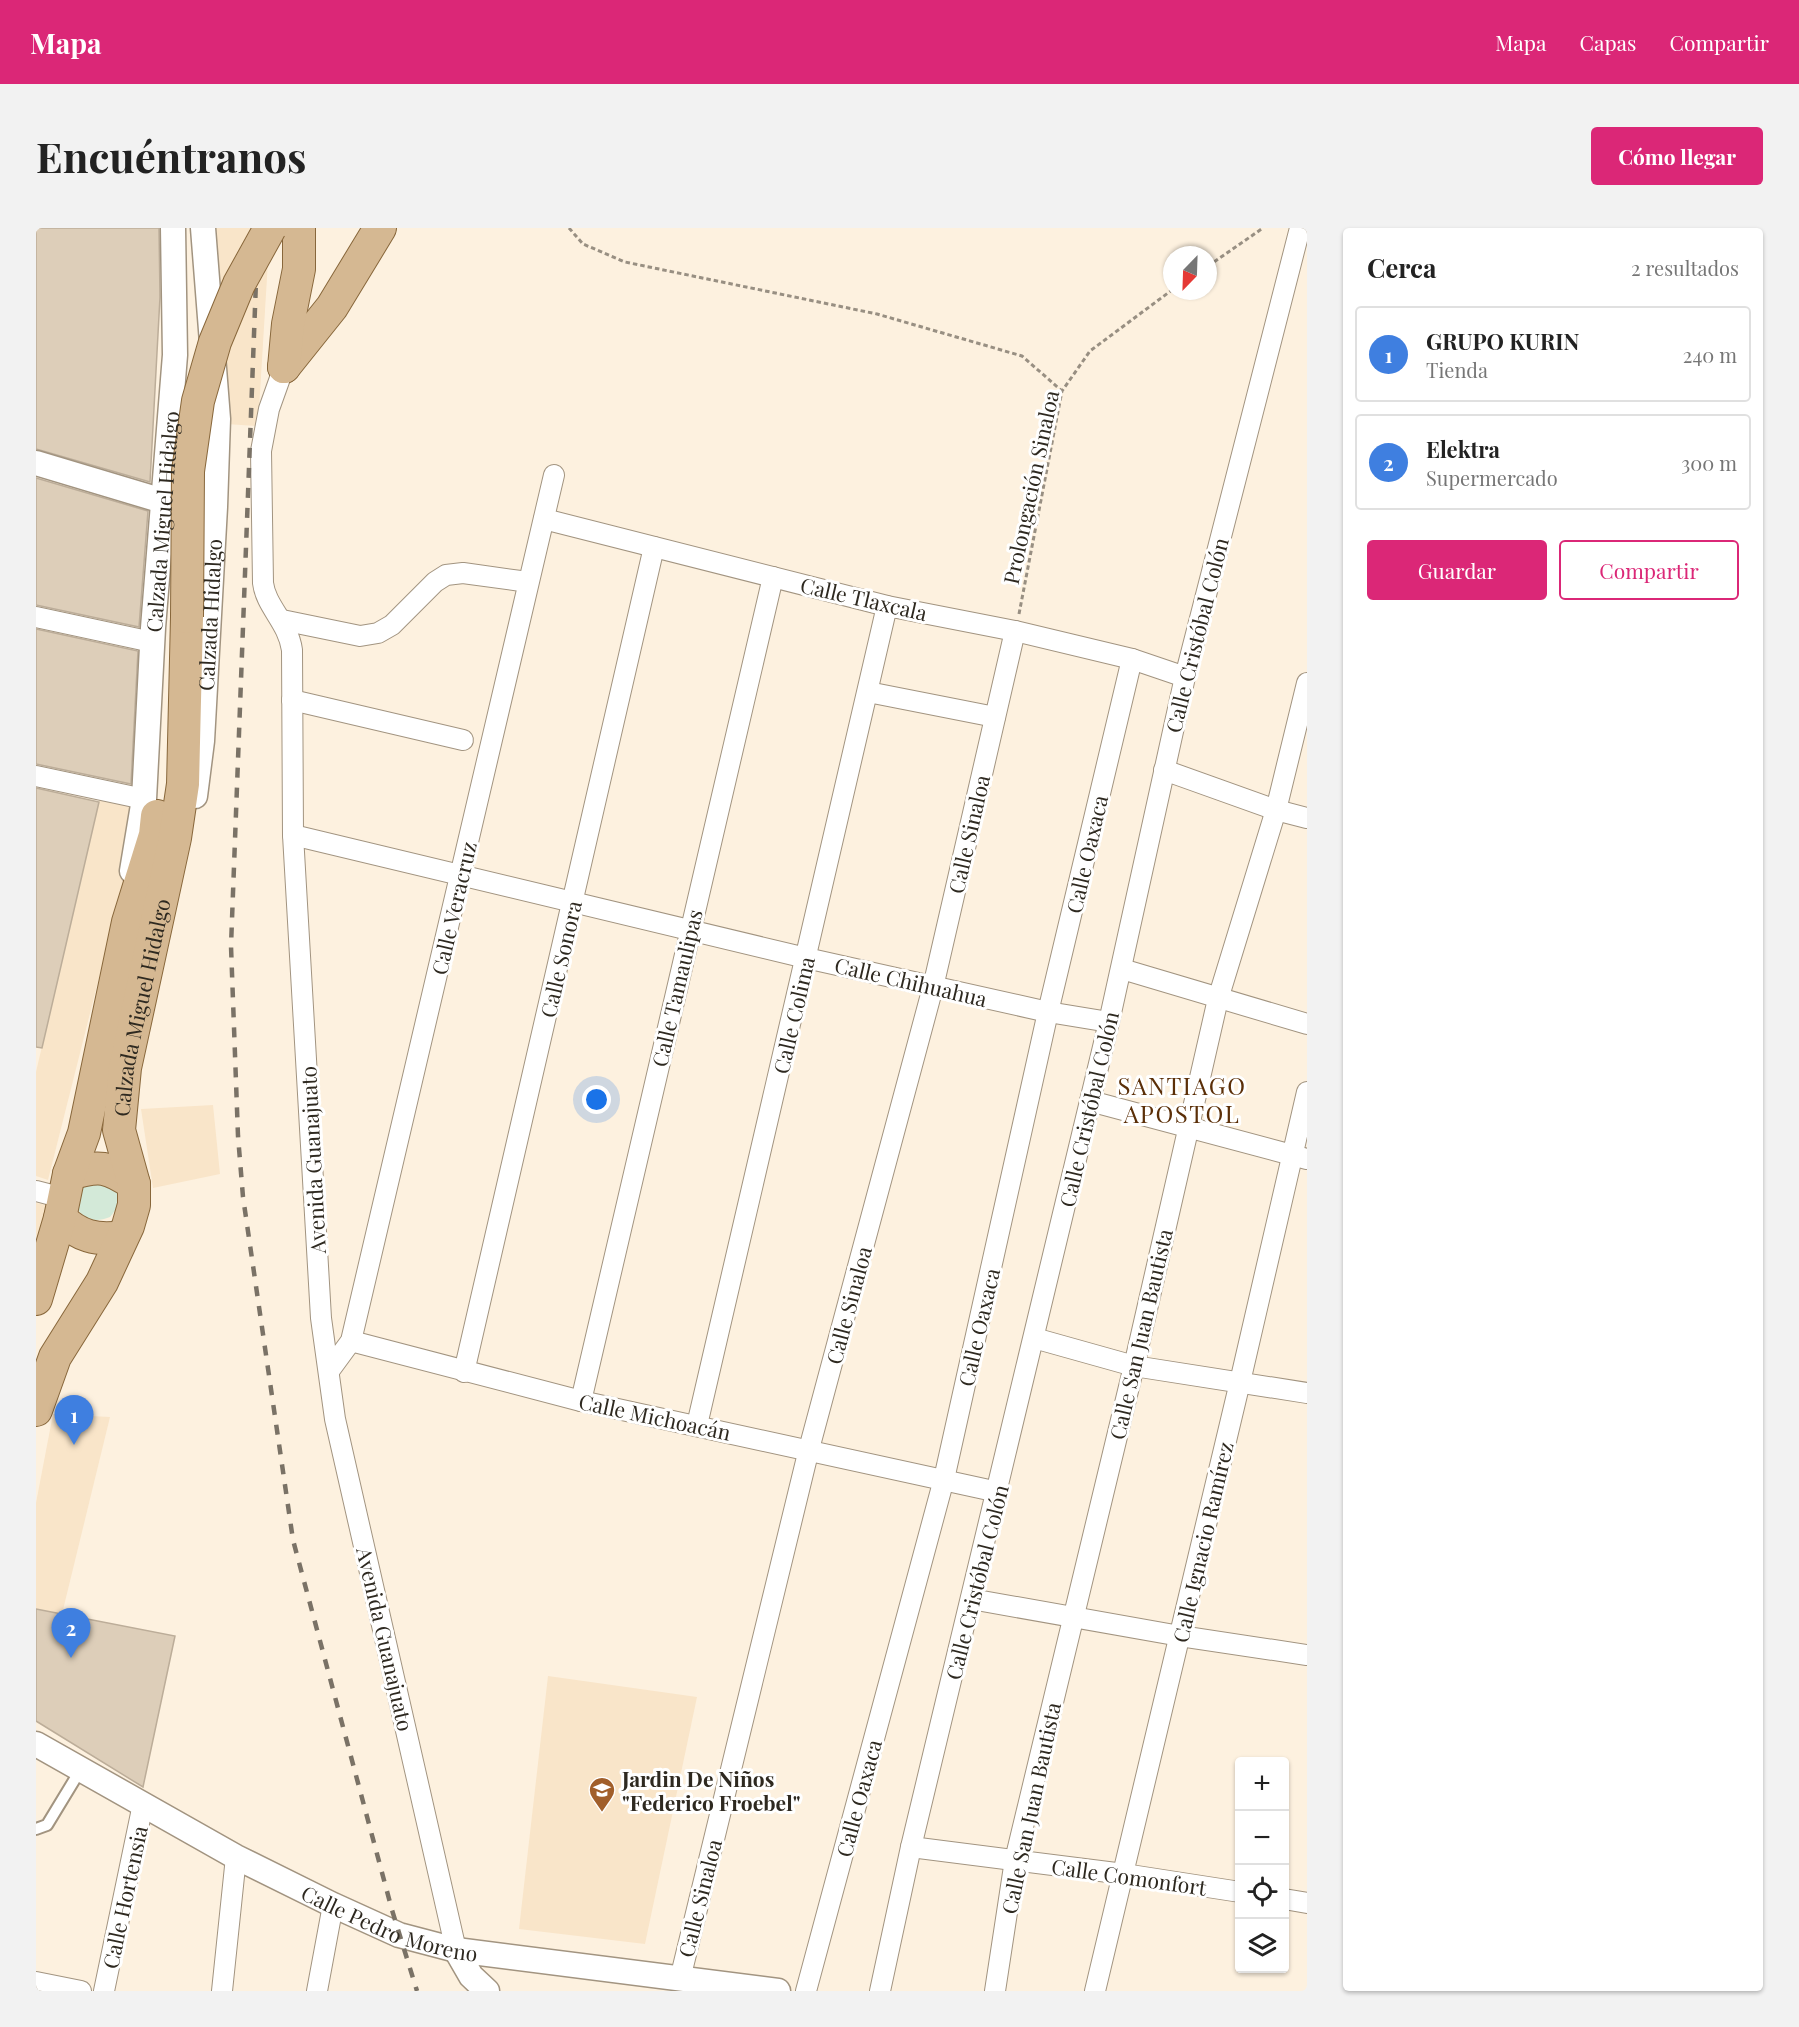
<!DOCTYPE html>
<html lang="es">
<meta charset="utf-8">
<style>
body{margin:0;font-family:"Playfair Display",serif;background:#f2f2f2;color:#222}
.controls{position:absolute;right:18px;bottom:18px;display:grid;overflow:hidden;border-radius:6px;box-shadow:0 2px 4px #0004}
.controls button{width:54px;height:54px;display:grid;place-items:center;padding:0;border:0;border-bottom:2px solid #e0e0e0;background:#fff;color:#222;font:30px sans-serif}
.compass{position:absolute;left:1127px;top:18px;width:54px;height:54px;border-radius:50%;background:#fff;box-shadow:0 2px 4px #0004;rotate:203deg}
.you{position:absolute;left:561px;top:872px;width:21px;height:21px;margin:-15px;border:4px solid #fff;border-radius:50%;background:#1a73e8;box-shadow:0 0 0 9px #1a73e833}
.badge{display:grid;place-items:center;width:39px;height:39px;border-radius:50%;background:#db2777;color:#fff;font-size:20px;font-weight:700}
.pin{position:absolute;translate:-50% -50px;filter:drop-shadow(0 2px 3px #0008)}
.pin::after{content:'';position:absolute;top:32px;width:21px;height:18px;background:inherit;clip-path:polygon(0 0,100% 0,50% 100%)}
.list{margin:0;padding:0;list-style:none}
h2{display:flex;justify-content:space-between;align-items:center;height:78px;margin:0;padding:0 24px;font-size:26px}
h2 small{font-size:20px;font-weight:400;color:#767676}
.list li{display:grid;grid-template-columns:39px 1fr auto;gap:18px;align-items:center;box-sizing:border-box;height:96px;margin:0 12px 12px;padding:0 12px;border:2px solid #e0e0e0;border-radius:6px}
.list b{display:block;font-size:22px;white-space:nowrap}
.list p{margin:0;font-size:20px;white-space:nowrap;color:#767676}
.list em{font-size:20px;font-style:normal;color:#767676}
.actions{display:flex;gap:12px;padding:18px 24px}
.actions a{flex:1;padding:14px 0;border:2px solid #db2777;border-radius:6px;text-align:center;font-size:21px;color:#db2777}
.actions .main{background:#db2777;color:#fff}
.icon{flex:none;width:33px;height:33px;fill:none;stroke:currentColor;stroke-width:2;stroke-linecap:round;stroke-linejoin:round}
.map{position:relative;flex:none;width:1271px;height:1763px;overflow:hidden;border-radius:6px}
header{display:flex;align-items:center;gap:36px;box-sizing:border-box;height:84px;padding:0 30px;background:#db2777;color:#fff}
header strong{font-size:28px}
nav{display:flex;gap:33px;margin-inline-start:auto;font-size:21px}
.intro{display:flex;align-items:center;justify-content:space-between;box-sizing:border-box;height:144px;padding:0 36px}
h1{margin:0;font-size:42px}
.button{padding:15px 27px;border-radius:6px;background:#db2777;color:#fff;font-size:21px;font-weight:700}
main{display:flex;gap:36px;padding:0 36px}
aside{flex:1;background:#fff;border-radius:6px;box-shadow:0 2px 4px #0004}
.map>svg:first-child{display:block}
.built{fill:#f9e5c9}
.green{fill:#d3e9d8}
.building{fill:#ddceb9;stroke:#bcad99;stroke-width:1.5}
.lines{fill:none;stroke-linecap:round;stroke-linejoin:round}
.service-casing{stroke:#a29480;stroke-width:14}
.minor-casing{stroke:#a29480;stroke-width:22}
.tertiary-casing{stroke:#a29480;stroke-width:27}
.primary-casing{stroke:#88673b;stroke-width:34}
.path{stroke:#988f82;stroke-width:3;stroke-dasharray:4.5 3;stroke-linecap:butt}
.service{stroke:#fff;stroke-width:10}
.minor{stroke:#fff;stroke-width:20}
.tertiary{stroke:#fff;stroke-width:24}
.primary{stroke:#d5b892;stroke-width:32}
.rail{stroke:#7a7266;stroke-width:4.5;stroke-dasharray:10 10;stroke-linecap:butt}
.primary-bridge-casing{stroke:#88673b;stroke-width:34;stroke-linecap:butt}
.primary-bridge{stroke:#d5b892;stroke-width:32}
.labels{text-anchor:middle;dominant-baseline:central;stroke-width:6;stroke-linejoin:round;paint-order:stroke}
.street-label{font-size:21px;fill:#2e2920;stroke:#fff}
.poi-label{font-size:21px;font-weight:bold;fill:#2e2920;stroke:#fff;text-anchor:start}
.quarter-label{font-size:24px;letter-spacing:1.5px;fill:#5b2f08;stroke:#fff}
</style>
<header>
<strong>Mapa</strong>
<nav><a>Mapa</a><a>Capas</a><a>Compartir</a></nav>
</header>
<div class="intro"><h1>Encuéntranos</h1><a class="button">Cómo llegar</a></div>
<main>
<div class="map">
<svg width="1271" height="1763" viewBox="0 0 1271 1763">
<rect width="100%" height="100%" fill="#fdf1df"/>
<g class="built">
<path d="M176 0H234L222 198 190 196Z"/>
<path d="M66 562 108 571 12 952 0 948V844Z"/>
<path d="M177 877 184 946 117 960 105 881Z"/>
<path d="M0 975 11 977 0 1019Z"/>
<path d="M17 1186 74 1189 26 1386 0 1381V1275Z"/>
<path d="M512 1448 661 1469 609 1716 483 1701Z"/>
</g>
<path class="green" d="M48 948 83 963C84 974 81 981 74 989 59 995 50 992 40 980Z"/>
<g class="building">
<path d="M0 0H123L124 69 114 254 0 221Z"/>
<path d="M0 250 112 283 103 399 0 377Z"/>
<path d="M0 401 102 423 95 556 0 536Z"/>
<path d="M0 560 63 574 6 820 0 819Z"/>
<path d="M0 1381 139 1408 107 1559 0 1493Z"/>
</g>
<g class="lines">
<g class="service-casing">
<path id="service" d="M0 1601 11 1597 45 1541"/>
</g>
<g class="minor-casing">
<g id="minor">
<path d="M248 139 233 181 225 223 227 355C230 379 252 394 256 422L257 607 285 1090 299 1191 420 1722"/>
<path d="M508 291 851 378 979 403 1096 431 1149 449"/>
<path d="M0 389 116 414"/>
<path d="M246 392 324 408 342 405 356 397 399 354 410 347 427 345 492 354"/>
<path d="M832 464 959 489"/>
<path d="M256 472 427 512"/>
<path d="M1128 542 1240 582 1271 590"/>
<path d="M0 548 108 571"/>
<path d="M257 607 770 730 1012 784 1073 794"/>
<path d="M1086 741 1271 796"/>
<path d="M1054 873 1271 931"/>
<path d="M0 963 27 970"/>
<path d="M998 1110 1098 1138 1271 1165"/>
<path d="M315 1113 545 1173 962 1264"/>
<path d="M293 1143 315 1113 518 247"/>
<path d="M428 1144 618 319"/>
<path d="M545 1173 737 349"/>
<path d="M661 1197 851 378"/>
<path d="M935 1371 1144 1408 1271 1427"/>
<path d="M875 1619 1088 1646 1204 1664"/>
<path d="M1248 1671 1271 1675"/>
<path d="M644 1751 773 1221 897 759 979 403"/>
<path d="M0 1754 45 1763"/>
<path d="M68 1763 107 1576"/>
<path d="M186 1763 200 1629"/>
<path d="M281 1763 297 1677"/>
<path d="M770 1763 908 1251 1012 784 1096 431"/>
<path d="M844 1763 875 1619 1073 794 1149 449 1264 0"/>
<path d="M959 1763 979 1632 1098 1138 1182 771 1240 582 1271 455"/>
<path d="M1059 1763 1204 1154 1271 864"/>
</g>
</g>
<g class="tertiary-casing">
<g id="tertiary">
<path d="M0 235 127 273 142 275"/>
<path id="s1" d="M159 568 166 513 179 279 182 191 167 0"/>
<path id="s2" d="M96 643 108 571 117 400 139 127 137 0"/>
<path id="s3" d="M0 1516 200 1629 297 1677 363 1707 420 1722 742 1763"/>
<path d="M420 1722 435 1748 451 1763"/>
</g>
</g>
<g class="primary-casing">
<g id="primary">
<path d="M248 139 296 79 344 0"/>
<path d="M248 139 252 96 263 41V0"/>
<path d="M33 946C64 937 71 938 98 956"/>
<path d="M24 990C43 1008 60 1013 86 1009"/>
<path d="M0 1071 24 990 33 946 48 905 92 694 119 607 121 588"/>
<path id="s4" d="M0 1182 19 1129 66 1054 92 998 98 977V956L83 902 89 840 139 610 147 556 151 389"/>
</g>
</g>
<g class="path">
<path d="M533 0 547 16 589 34 841 86 986 128 1026 163"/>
<path d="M1172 38 1227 0"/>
<path d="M983 386 1026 163 1054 123 1136 62"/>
</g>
<use href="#service" class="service"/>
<use href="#minor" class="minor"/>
<use href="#tertiary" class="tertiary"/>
<use href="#primary" class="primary"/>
<path class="rail" d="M222 0 195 718 202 908 207 969 257 1312 356 1682 381 1763"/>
<g class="primary-bridge-casing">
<path id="primary-bridge" d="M151 389 152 243 162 173 179 114 203 56 234 0"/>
</g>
<use href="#primary-bridge" class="primary-bridge"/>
</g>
<defs>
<g id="school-pin" transform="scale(1.35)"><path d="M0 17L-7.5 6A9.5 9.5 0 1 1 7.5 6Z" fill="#a15f2b" stroke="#fff"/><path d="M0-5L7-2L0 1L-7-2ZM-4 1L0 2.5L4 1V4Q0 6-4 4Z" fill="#fff"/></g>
</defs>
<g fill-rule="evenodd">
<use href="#school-pin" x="566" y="1562"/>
</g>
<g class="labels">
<g class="street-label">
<text transform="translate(994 259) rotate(-78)">Prolongación Sinaloa</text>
<text stroke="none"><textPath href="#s2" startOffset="351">Calzada Miguel Hidalgo</textPath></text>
<text transform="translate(828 370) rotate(13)">Calle Tlaxcala</text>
<text stroke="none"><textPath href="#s1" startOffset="182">Calzada Hidalgo</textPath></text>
<text transform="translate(1160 407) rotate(-76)">Calle Cristóbal Colón</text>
<text transform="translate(932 606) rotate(-77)">Calle Sinaloa</text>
<text transform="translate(1050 626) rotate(-77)">Calle Oaxaca</text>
<text transform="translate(417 680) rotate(-77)">Calle Veracruz</text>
<text transform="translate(524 731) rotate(-77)">Calle Sonora</text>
<text transform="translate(875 753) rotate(13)">Calle Chihuahua</text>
<text transform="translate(640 760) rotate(-77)">Calle Tamaulipas</text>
<text stroke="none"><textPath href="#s4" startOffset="430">Calzada Miguel Hidalgo</textPath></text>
<text transform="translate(757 787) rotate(-77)">Calle Colima</text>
<text transform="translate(1052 881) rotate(-77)">Calle Cristóbal Colón</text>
<text transform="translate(276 932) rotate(-93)">Avenida Guanajuato</text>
<text transform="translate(812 1077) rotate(-75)">Calle Sinaloa</text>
<text transform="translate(942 1099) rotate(-77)">Calle Oaxaca</text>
<text transform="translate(1104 1106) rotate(-77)">Calle San Juan Bautista</text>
<text transform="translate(619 1188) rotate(12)">Calle Michoacán</text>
<text transform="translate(1166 1314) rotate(-77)">Calle Ignacio Ramírez</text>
<text transform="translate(940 1354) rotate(-76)">Calle Cristóbal Colón</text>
<text transform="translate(350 1411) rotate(77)">Avenida Guanajuato</text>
<text transform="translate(822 1570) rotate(-75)">Calle Oaxaca</text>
<text transform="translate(994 1580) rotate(-78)">Calle San Juan Bautista</text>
<text transform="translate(1093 1648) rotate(8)">Calle Comonfort</text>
<text transform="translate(88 1669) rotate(-78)">Calle Hortensia</text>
<text transform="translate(663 1670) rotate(-76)">Calle Sinaloa</text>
<text stroke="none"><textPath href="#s3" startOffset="398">Calle Pedro Moreno</textPath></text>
</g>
<g class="poi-label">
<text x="586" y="1550">Jardin De Niños<tspan x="586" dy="24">"Federico Froebel"</tspan></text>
</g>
<g class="quarter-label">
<text x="1146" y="857">SANTIAGO<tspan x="1146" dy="28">APOSTOL</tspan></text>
</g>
</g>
</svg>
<div class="controls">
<button>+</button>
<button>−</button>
<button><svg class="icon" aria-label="locate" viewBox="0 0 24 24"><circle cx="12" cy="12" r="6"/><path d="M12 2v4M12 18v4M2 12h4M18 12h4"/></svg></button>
<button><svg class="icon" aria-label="layers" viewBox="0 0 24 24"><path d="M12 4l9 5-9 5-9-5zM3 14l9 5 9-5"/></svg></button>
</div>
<svg class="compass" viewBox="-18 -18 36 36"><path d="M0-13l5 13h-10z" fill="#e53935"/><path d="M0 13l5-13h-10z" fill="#767676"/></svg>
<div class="you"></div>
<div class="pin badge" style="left:38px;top:1217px;background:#3f7fe0">1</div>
<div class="pin badge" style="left:35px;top:1430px;background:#3f7fe0">2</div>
</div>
<aside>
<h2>Cerca<small>2 resultados</small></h2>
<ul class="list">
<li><span class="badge" style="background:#3f7fe0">1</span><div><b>GRUPO KURIN</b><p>Tienda</p></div><em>240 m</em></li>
<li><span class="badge" style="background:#3f7fe0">2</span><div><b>Elektra</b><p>Supermercado</p></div><em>300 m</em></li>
</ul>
<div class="actions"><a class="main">Guardar</a><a>Compartir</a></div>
</aside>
</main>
